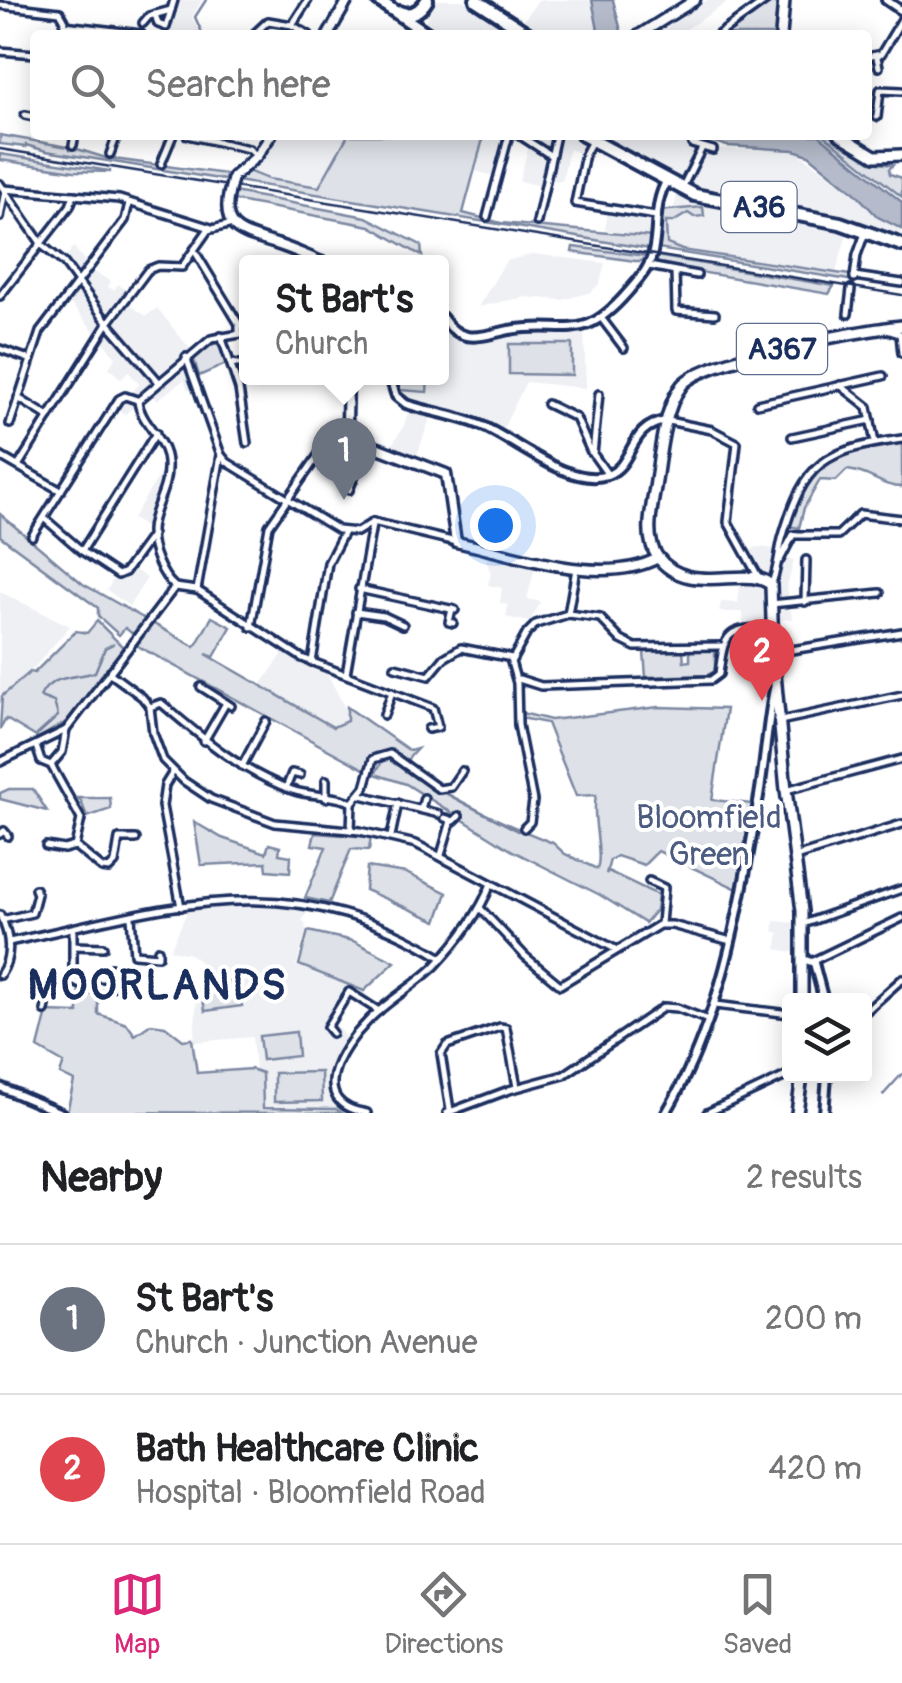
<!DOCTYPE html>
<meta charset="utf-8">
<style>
body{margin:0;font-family:Pangolin,sans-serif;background:#f6f6f6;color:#202124}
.controls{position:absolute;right:30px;bottom:30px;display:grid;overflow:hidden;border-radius:10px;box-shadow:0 5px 25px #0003}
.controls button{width:90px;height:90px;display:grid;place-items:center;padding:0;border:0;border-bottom:2px solid #e0e0e0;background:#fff;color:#202124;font:50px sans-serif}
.you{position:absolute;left:495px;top:525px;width:35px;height:35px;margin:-25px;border:8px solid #fff;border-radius:50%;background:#1a73e8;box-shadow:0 0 0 15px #1a73e833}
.badge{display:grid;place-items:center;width:65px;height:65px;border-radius:50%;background:#db2777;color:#fff;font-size:32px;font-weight:700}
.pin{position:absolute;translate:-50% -82px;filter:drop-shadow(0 2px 5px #0008)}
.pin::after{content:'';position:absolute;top:52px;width:35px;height:30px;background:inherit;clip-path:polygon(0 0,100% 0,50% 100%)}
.popup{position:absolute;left:239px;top:255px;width:210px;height:130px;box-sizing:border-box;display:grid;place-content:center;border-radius:10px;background:#fff;filter:drop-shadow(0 2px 8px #0005);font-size:32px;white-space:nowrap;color:#757577}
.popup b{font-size:38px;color:#202124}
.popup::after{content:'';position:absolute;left:50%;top:100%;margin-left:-20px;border:20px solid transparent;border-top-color:#fff}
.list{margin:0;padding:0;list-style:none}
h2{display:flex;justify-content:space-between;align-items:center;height:130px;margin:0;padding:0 40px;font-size:42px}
h2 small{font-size:32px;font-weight:400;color:#757577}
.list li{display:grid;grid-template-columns:65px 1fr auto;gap:30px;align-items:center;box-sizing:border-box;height:150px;padding:0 40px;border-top:2px solid #e0e0e0}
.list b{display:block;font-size:38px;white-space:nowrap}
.list p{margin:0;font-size:32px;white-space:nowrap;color:#757577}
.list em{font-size:32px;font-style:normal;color:#757577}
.icon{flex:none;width:55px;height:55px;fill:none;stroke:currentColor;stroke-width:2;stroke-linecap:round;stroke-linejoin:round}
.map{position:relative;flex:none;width:902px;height:1113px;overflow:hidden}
.search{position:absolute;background:#fff;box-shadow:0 5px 25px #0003;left:30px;right:30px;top:30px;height:110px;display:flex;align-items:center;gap:25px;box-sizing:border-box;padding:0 35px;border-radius:10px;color:#757577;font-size:38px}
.sheet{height:430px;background:#fff}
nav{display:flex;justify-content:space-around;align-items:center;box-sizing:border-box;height:140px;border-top:2px solid #e0e0e0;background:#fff;font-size:28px;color:#757577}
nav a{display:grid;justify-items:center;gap:5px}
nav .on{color:#db2777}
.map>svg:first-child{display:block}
.built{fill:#eff0f4}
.green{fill:#dee1e7;stroke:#7c88a2;stroke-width:2.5}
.water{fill:#b5bbca;stroke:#77839f;stroke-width:2.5}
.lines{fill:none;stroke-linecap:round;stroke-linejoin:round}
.stream{stroke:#77839f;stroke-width:2.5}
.minor-casing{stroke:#1b2f5e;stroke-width:12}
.tertiary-casing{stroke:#1b2f5e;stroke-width:14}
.secondary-casing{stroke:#1b2f5e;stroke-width:15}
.primary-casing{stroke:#1b2f5e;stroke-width:16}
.trunk-casing{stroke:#1b2f5e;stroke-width:18}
.minor{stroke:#fff;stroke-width:5}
.tertiary{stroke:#fff;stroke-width:6}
.secondary{stroke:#fff;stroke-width:8}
.primary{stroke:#fff;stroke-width:9}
.trunk{stroke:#fff;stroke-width:10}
.rail{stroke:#1b2f5e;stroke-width:2.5}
.secondary-bridge-casing{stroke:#1b2f5e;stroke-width:15;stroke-linecap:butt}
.secondary-bridge{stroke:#fff;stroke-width:8}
.labels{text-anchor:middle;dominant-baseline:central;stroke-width:8;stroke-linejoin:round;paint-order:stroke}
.shield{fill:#fff;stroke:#5f6d8e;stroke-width:2.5}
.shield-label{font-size:30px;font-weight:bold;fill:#1b2f5e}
.park-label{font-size:32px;fill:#4c5c80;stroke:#fff}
.district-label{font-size:42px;font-weight:bold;letter-spacing:2.5px;fill:#1b2f5e;stroke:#fff}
</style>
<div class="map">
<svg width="902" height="1113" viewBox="0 0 902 1113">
<rect width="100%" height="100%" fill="#fff"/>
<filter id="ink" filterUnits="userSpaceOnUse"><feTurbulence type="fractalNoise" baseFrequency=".01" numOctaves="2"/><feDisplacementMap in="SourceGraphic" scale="20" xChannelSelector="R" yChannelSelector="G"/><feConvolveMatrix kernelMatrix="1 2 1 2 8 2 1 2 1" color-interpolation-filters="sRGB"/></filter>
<g filter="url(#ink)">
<g class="built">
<path d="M179 0H202L192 17 201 35H168Z"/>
<path d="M436 0H463L517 35H443L426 21Z"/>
<path d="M538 0H591L598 35H548L524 20Z"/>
<path d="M707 0H731L677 35H657Z"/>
<path d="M276 135H348L319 187 247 173 245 170 261 159Z"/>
<path d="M484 135H505L494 176 474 171Z"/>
<path d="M526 135H574L590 143 583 155 569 149 562 181 548 180 557 141 551 138 548 146 541 145Z"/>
<path d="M605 135H678L720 149 794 150 854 192 878 217 902 229V243L850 223 836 272 665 246 658 211 673 210 678 193 699 201 701 192 604 138Z"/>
<path d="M529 145 546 159 541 186 519 181Z"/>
<path d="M608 213 653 219V237L605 230Z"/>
<path d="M74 247 92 271 111 281 108 287 114 290 118 284 135 296 130 305 146 316 157 308 191 350 182 357 193 388 188 390 184 380 157 400 151 392 125 414 118 410 139 384 128 371 121 379 109 368 116 357 68 301 83 280 65 258Z"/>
<path d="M534 254 605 263 600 283 591 292 563 300 525 297 478 307 506 261Z"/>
<path d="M442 326 455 337 474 343 512 334 584 330 586 388 526 382 503 429 461 412 405 398 394 378H442Z"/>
<path d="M409 410 431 415 415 461 389 450 404 425Z"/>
<path d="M160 474 164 475 162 488 147 528 132 519Z"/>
<path d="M757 547 777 549 776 558 794 560 787 587 792 619 762 621 760 630 766 631V672H758L757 661 744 662 743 612H719L721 602 738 603 740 583H761L762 576 748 552Z"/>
<path d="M488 554 536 564 527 599 541 602 529 622 506 617 508 605 500 603 502 588 488 585 491 573 486 561Z"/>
<path d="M132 568 147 578 129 606 107 590 113 580 124 579Z"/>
<path d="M0 592 70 626 33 669 0 700Z"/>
<path d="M284 652 327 673 349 716 347 720 333 727 261 685Z"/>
<path d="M259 902 310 908 302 921 305 922 306 932 296 966 363 991 378 1006 373 1011 366 1003 349 997 334 1022 348 1041 333 1066 328 1085 336 1108 262 1107 263 1072 255 1069 252 1037 194 1042 199 961 190 954 170 950 188 910Z"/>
<path d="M775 921 797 923 798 953 776 949 779 933 773 931Z"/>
</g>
<g class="green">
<path d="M772 1 778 5 775 35H726Z"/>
<path d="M0 135 74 148 106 158 226 174 225 180 46 151 26 145V147L0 144Z"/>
<path d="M348 135H484L463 213 501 223 653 237 650 249 237 181 245 170 268 179 319 187Z"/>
<path d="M824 135H831L871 162 893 165 889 169 890 174 902 178V197Z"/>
<path d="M0 154 110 171V172L74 171 0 160Z"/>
<path d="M234 192 366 217 421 245 422 256 370 226 232 200Z"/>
<path d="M703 207 704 216 694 217 688 213 673 222H666L667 244 682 250 850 275 849 280 658 249V211Z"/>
<path d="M573 247 647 256 642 261H635L572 252Z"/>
<path d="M656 256 834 286 829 294 658 265Z"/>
<path d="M215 343 221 345 226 364 199 376 193 357Z"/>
<path d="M509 344H572V375L509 374Z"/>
<path d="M399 378H428L427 392 400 390Z"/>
<path d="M902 443V487C881 487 871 472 847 470L836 481 820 480 804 508 799 528 788 526C805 459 841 453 902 443Z"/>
<path d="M0 514 83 584 145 619 133 634 125 628 119 635 98 616V608L0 536Z"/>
<path d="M212 617 231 627 214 657 206 654 333 727 347 721V707L410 751 417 749 406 761 389 750 375 753 364 769 136 645 152 623 195 647Z"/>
<path d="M97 621 124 648 66 722 38 738 6 719 0 729 2 696 30 672 34 673 76 631 87 633Z"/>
<path d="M683 650 684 662 690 661V650H715V671L707 675 646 677 644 652Z"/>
<path d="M659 707 726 709 712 800 753 804 737 889 658 851 644 865 617 856 610 860 606 874 608 871 658 895 656 910 645 923 600 895 511 850 406 784 375 774 384 758 389 755C439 795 495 820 553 843L565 854 597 869C603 853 591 817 596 795L576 796 547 723 521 718 522 713 551 720Z"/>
<path d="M9 789H33L47 811 0 799V793Z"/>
<path d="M75 798H110L111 809 87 817 81 801Z"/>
<path d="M194 822 222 838 266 853 269 844 280 847 279 854 291 856 290 872 267 870 266 862 201 865Z"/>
<path d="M315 833 371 837 369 850 351 849 329 903 305 898 326 847 312 845Z"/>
<path d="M367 867 406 873 447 893 437 921 365 890Z"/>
<path d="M308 931 353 941 395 962 364 991 299 965Z"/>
<path d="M238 980 242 1006 205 1011 201 985Z"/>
<path d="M78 993 98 995V1014L127 1024 135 1035 151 1024 165 1026 183 1040 192 1039 197 1073 251 1069 262 1073 263 1108 336 1109 342 1113 67 1112 74 1081 60 1074 64 1063 38 1048 47 1012 78 1013Z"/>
<path d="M296 1032 298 1056 262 1060 259 1036Z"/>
<path d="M321 1072 322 1101 274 1102V1073Z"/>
</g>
<g class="water">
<path d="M592 0H613L622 35H599Z"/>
<path d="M692 135H819L902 202V229L878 217 854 192 809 155 794 150 727 146Z"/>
</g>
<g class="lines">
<g class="stream">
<path d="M203 35 195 17 206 0"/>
<path d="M37 735 58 716 54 702 40 697C50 674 74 679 95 672L105 648 113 644"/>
<path d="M440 790 518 831"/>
<path d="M883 1095 902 1074"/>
</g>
<g class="minor-casing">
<g id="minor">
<path d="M0 5 60 12 65 21 61 35"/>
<path d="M155 14 158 24 166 27 171 10"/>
<path d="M143 23 149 16 171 10 174 0"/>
<path d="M64 25 141 34"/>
<path d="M292 25 308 0"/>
<path d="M253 35 268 21 292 25 309 35"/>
<path d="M718 35 767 0"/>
<path d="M0 51 35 54"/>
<path d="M867 57 881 54 902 19"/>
<path d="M877 57 879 67"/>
<path d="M25 115 35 117"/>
<path d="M877 117 880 90 902 91"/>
<path d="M187 135 249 149 257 156"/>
<path d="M519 135 550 155"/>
<path d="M592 141 585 154 575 203 656 216"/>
<path d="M692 144 713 150"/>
<path d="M73 145 75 135"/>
<path d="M110 154 117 135"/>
<path d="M161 164 173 135"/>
<path d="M0 184 43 246 64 263 108 323 158 381"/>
<path d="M683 186 702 148"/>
<path d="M4 189 119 199 211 228"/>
<path d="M0 217 5 191"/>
<path d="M487 217 509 135"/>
<path d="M537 222 556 135"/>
<path d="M194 250 239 324V334"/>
<path d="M649 266 697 275"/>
<path d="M675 272 676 311 715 314"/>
<path d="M854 276 902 283"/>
<path d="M854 278 857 255 865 233"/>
<path d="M0 296 70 206 74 195"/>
<path d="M848 314 851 289"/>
<path d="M602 319 624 348"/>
<path d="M887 330 900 334 902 353"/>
<path d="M221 336 239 389 247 443"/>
<path d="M0 349 29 359"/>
<path d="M186 357 221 455 197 590"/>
<path d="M231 363 246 365"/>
<path d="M840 385 868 407 875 443"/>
<path d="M599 394 593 454 608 475"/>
<path d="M18 398 49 417"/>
<path d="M138 401C140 423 166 438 167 463 169 490 151 510 151 531 151 550 161 575 175 587L197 590"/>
<path d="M138 401 211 339 246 333"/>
<path d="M547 404 576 418 591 452"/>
<path d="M757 404 883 376"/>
<path d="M668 421 712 430 737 443 728 522 759 578"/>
<path d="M10 424 40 332 125 220 129 203"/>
<path d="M792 437 871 420"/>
<path d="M221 455 227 462 338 530 357 532 373 522"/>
<path d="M0 456 61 491"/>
<path d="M18 466 108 323 148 270 158 266 182 267 208 230 233 224"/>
<path d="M349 490 366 446"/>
<path d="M45 519 82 551 118 575 125 572 152 535"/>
<path d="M373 522 456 542"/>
<path d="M32 536 119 399 125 396 137 400"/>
<path d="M82 551 156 433"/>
<path d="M780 560 793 535H838L860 514 902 519"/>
<path d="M771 585C778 570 778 555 782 539 804 461 824 450 902 439"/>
<path d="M359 589 455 610"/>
<path d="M197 590 302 658 433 708 438 727 428 729"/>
<path d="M805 602 806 560"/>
<path d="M771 604 880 593"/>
<path d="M452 609 449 622 453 623"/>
<path d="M356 612 384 616 403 625"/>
<path d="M568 614 576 569"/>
<path d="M251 627 269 526 331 437 348 428"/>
<path d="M773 653 902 632"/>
<path d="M312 662 328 563 344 532"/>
<path d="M395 667 429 676 444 658 461 648 512 658"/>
<path d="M111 674 142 697 150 707"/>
<path d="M346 674 372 525"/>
<path d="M519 679 541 686 711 680 719 674C724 632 727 628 772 628"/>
<path d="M201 687 231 706"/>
<path d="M150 707 153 733 163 760 184 781 211 799 275 823 360 831 416 844 615 949"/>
<path d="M150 707 161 703C202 738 240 771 292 790 311 797 336 794 352 803"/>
<path d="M384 715 392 692"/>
<path d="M780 721 902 695"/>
<path d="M204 741 226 703"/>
<path d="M36 746 41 761 51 765 62 752 66 730"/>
<path d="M0 762 66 730 175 587"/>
<path d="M51 765 81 819 75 846 102 868 109 869 115 863 119 839H136"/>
<path d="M242 766 266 721"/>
<path d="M173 772 165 785 162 806 181 907"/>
<path d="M286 788 292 773 300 775"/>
<path d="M786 790 902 759"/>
<path d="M361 795 439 814"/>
<path d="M326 798V780"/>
<path d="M352 803 365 787 373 759 390 754 439 789 451 787 462 771"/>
<path d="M421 809 424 798"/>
<path d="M445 818 454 821 459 816"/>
<path d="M524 828 530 822 533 801 518 725 517 683 511 662 527 633 536 624 568 614 600 618 621 640 635 647 722 646"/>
<path d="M351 830 352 803"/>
<path d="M0 834 4 831 8 836"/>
<path d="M391 836 398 803"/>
<path d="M46 846 64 849 75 846"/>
<path d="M441 855 451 821"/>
<path d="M795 857 902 824"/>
<path d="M649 881 664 888 661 924"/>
<path d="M480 908 525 956 560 985 659 925H672L731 941"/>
<path d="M0 915C10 935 13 956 0 975"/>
<path d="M131 917 134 954 158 956V950"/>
<path d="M2 920 32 913 37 894 35 889"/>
<path d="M803 924 902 889"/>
<path d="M73 929V981L84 987 121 986"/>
<path d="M9 942C173 907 286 863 442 958"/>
<path d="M74 946 103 947"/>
<path d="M813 961 902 918"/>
<path d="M111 968 112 986"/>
<path d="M715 1005 790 1014"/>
<path d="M45 1011 49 988 72 978"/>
<path d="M864 1013 902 979"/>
<path d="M332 1033 327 1027 349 992 379 1011"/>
<path d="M450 1110 441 1054 447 1045 500 1027 506 1028 517 1087"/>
<path d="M367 1113C306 1104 340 1049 368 1021 387 1001 413 987 434 967 456 944 479 914 491 884"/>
<path d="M447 1113 509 1090 564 1075 664 1007 677 1008 708 1020"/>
<path d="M707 1113 790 1074"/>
</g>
</g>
<g class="tertiary-casing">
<g id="tertiary">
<path d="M886 0 902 11"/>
<path d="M442 317C461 346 481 336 509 330 567 320 581 346 627 293 640 278 651 267 654 247 658 223 654 203 667 180"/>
<path d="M390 378 396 396 406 404C430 412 456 415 480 425 515 439 569 488 607 475 635 465 627 426 666 421"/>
<path d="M803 959 814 963 824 1001"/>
<path d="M0 1087 61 1113"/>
<path d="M666 1113C723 1016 740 905 759 796 765 761 767 724 774 689"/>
<path d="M824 1113 827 1076"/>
</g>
</g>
<g class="secondary-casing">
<g id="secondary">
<path d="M328 35 348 0"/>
<path d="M639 35 695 0"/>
<path d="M233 177 257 156 271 135"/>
<path d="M229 193C220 233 247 234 276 244 292 249 307 256 322 262"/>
<path d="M348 378 347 421 355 439 446 474 456 542C514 554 602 588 658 558"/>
</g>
</g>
<g class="primary-casing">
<g id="primary">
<path d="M781 35 784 0"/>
<path d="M840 135 875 156 902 155"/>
<path d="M802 1001V911L786 790 773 653 771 585C747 563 688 599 657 556 643 536 653 504 656 481 660 453 664 408 682 385 704 358 863 330 902 326"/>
<path d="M797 1113 802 1076"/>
</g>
</g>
<g class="trunk-casing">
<g id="trunk">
<path d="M378 0 429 35"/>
<path d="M476 0 530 35"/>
<path d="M400 12C412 17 421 10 427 0"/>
<path d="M583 135 695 195 840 223 902 245"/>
</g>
</g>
<use href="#minor" class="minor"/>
<use href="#tertiary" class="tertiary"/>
<use href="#secondary" class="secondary"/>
<use href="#primary" class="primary"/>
<use href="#trunk" class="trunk"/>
<path class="rail" d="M0 149 902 295"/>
<g class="secondary-bridge-casing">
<path id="secondary-bridge" d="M229 193 233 177"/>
</g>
<use href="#secondary-bridge" class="secondary-bridge"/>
</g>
</g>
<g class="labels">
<g class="shield">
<rect x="721.5" y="182" width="75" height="50" rx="8"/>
<rect x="737" y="324" width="90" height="50" rx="8"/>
</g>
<g class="shield-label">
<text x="759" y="207">A36</text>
<text x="782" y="349">A367</text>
</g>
<g class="park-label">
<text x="709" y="818">Bloomfield<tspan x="709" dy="37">Green</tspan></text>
</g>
<g class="district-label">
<text x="158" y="986">MOORLANDS</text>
</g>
</g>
</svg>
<div class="controls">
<button><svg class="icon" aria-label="layers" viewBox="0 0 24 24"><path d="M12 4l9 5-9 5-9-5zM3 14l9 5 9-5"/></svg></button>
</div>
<div class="you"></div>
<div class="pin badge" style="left:344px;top:500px;background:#6b7280">1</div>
<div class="popup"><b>St Bart's</b>Church</div>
<div class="pin badge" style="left:762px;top:701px;background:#e0444e">2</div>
<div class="search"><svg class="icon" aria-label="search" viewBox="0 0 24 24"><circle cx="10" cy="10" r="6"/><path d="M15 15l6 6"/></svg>Search here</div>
</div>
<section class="sheet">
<h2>Nearby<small>2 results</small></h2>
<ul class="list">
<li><span class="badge" style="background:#6b7280">1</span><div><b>St Bart's</b><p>Church · Junction Avenue</p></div><em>200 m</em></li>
<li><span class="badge" style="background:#e0444e">2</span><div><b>Bath Healthcare Clinic</b><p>Hospital · Bloomfield Road</p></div><em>420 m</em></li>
</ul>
</section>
<nav>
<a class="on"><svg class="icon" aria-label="map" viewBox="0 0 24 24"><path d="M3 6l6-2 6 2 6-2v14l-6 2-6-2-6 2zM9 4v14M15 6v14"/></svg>Map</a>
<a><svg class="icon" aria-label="directions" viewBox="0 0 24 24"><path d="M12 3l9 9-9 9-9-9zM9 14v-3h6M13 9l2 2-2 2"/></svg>Directions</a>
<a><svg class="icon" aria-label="saved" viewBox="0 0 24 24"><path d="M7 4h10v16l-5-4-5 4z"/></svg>Saved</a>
</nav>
